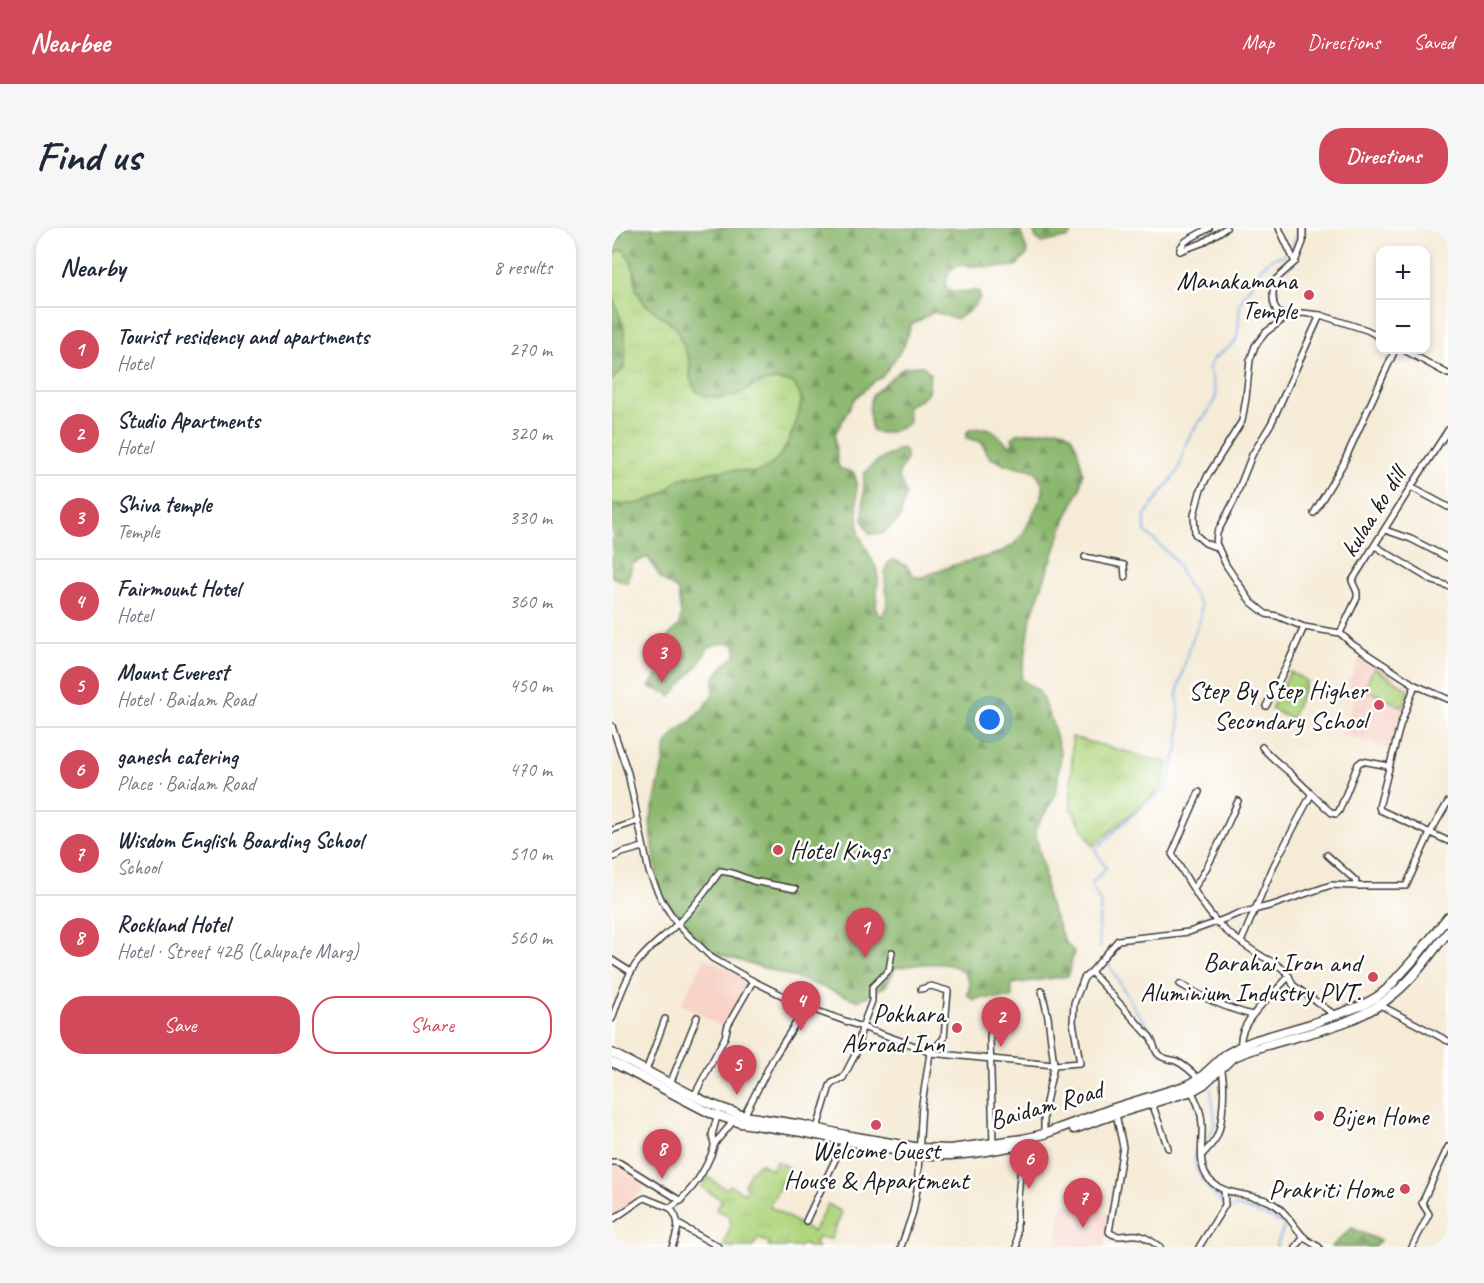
<!DOCTYPE html>
<meta charset="utf-8">
<style>
body{margin:0;font-family:Caveat,sans-serif;background:#f6f6f7;color:#1f2937}
.controls{position:absolute;right:18px;top:18px;display:grid;overflow:hidden;border-radius:12px;box-shadow:0 3px 9px #0003}
.controls button{width:54px;height:54px;display:grid;place-items:center;padding:0;border:0;border-bottom:2px solid #e0e1e3;background:#fff;color:#1f2937;font:30px sans-serif}
.you{position:absolute;left:378px;top:492px;width:21px;height:21px;margin:-15px;border:4px solid #fff;border-radius:50%;background:#1a73e8;box-shadow:0 0 0 9px #1a73e833}
.badge{display:grid;place-items:center;width:39px;height:39px;border-radius:50%;background:#d1495b;color:#fff;font-size:20px;font-weight:700}
.pin{position:absolute;translate:-50% -50px;filter:drop-shadow(0 2px 3px #0008)}
.pin::after{content:'';position:absolute;top:32px;width:21px;height:18px;background:inherit;clip-path:polygon(0 0,100% 0,50% 100%)}
.list{margin:0;padding:0;list-style:none}
h2{display:flex;justify-content:space-between;align-items:center;height:78px;margin:0;padding:0 24px;font-size:26px}
h2 small{font-size:20px;font-weight:400;color:#747a83}
.list li{display:grid;grid-template-columns:39px 1fr auto;gap:18px;align-items:center;box-sizing:border-box;height:84px;padding:0 24px;border-top:2px solid #e0e1e3}
.list b{display:block;font-size:22px;white-space:nowrap}
.list p{margin:0;font-size:20px;white-space:nowrap;color:#747a83}
.list em{font-size:20px;font-style:normal;color:#747a83}
.actions{display:flex;gap:12px;padding:18px 24px}
.actions a{flex:1;padding:14px 0;border:2px solid #d1495b;border-radius:24px;text-align:center;font-size:21px;color:#d1495b}
.actions .main{background:#d1495b;color:#fff}
.map{position:relative;flex:none;width:836px;height:1019px;overflow:hidden;border-radius:24px}
header{display:flex;align-items:center;gap:36px;box-sizing:border-box;height:84px;padding:0 30px;background:#d1495b;color:#fff}
header strong{font-size:28px}
nav{display:flex;gap:33px;margin-inline-start:auto;font-size:21px}
.intro{display:flex;align-items:center;justify-content:space-between;box-sizing:border-box;height:144px;padding:0 36px}
h1{margin:0;font-size:42px}
.button{padding:15px 27px;border-radius:24px;background:#d1495b;color:#fff;font-size:21px;font-weight:700}
main{display:flex;gap:36px;padding:0 36px}
aside{flex:1;background:#fff;border-radius:24px;box-shadow:0 3px 9px #0003}
.map>svg:first-child{display:block}
.built{fill:#f7d1c6}
.grass{fill:url(#grass-tufts);stroke:#66794e;stroke-width:1.5}
.forest{fill:url(#forest-firs);stroke:#546a45;stroke-width:1.5}
.park{fill:url(#park-dots);stroke:#66794e;stroke-width:1.5}
.lines{fill:none;stroke-linecap:round;stroke-linejoin:round}
.stream{stroke:#7cace7;stroke-width:2}
.minor-casing{stroke:#3d3b38;stroke-width:8}
.primary-casing{stroke:#3d3b38;stroke-width:11}
.minor{stroke:#fff;stroke-width:5}
.primary{stroke:#fff;stroke-width:8}
.poi-dot{fill:#d1495b;stroke:#fff;stroke-width:2}
.labels{text-anchor:middle;dominant-baseline:central;stroke-width:5;stroke-linejoin:round;paint-order:stroke}
.poi-label{font-size:26px;fill:#1c1c1c;stroke:#fff;text-anchor:end}
.street-label{font-size:26px;fill:#1c1c1c;stroke:#fff}
</style>
<header>
<strong>Nearbee</strong>
<nav><a>Map</a><a>Directions</a><a>Saved</a></nav>
</header>
<div class="intro"><h1>Find us</h1><a class="button">Directions</a></div>
<main>
<aside>
<h2>Nearby<small>8 results</small></h2>
<ul class="list">
<li><span class="badge">1</span><div><b>Tourist residency and apartments</b><p>Hotel</p></div><em>270 m</em></li>
<li><span class="badge">2</span><div><b>Studio Apartments</b><p>Hotel</p></div><em>320 m</em></li>
<li><span class="badge">3</span><div><b>Shiva temple</b><p>Temple</p></div><em>330 m</em></li>
<li><span class="badge">4</span><div><b>Fairmount Hotel</b><p>Hotel</p></div><em>360 m</em></li>
<li><span class="badge">5</span><div><b>Mount Everest</b><p>Hotel · Baidam Road</p></div><em>450 m</em></li>
<li><span class="badge">6</span><div><b>ganesh catering</b><p>Place · Baidam Road</p></div><em>470 m</em></li>
<li><span class="badge">7</span><div><b>Wisdom English Boarding School</b><p>School</p></div><em>510 m</em></li>
<li><span class="badge">8</span><div><b>Rockland Hotel</b><p>Hotel · Street 42B (Lalupate Marg)</p></div><em>560 m</em></li>
</ul>
<div class="actions"><a class="main">Save</a><a>Share</a></div>
</aside>
<div class="map">
<svg width="836" height="1019" viewBox="0 0 836 1019">
<defs>
<pattern id="grass-tufts" width="24" height="20" patternUnits="userSpaceOnUse" patternTransform="scale(1.5)"><rect width="24" height="20" fill="#b0d67f"/><path d="M3 7l-1-3M5 7V3M7 7l1-3M15 17l-1-3M17 17v-4M19 17l1-3" fill="none" stroke="#97b76d"/></pattern>
<pattern id="forest-firs" width="22" height="20" patternUnits="userSpaceOnUse" patternTransform="scale(1.5)"><rect width="22" height="20" fill="#8cb76e"/><path d="M5 1l3.5 6h-7zM16 11l3.5 6h-7z" fill="#72945a"/></pattern>
<pattern id="park-dots" width="8" height="8" patternUnits="userSpaceOnUse" patternTransform="scale(1.5)"><rect width="8" height="8" fill="#b0d67f"/><path d="M2 2h.1M6 6h.1" fill="none" stroke="#97b76d" stroke-width="1.8" stroke-linecap="round"/></pattern>
</defs>
<rect width="100%" height="100%" fill="#fff"/>
<filter id="ink" filterUnits="userSpaceOnUse"><feTurbulence type="fractalNoise" baseFrequency=".0167" numOctaves="2"/><feDisplacementMap in="SourceGraphic" scale="12" xChannelSelector="R" yChannelSelector="G"/><feConvolveMatrix kernelMatrix="1 2 1 2 8 2 1 2 1" color-interpolation-filters="sRGB"/></filter>
<filter id="wash" filterUnits="userSpaceOnUse"><feTurbulence type="fractalNoise" baseFrequency=".008" numOctaves="4" result="noise"/><feDisplacementMap in="SourceGraphic" scale="24" xChannelSelector="R" yChannelSelector="G"/><feGaussianBlur stdDeviation="1.35" result="paint"/><feColorMatrix in="noise" values="0 0 0 0 0 0 0 0 0 0 0 0 0 0 0 0 0 1.4 0 .05"/><feComposite in="paint" operator="in"/></filter>
<g filter="url(#wash)">
<rect width="100%" height="100%" fill="#f5ebd6"/>
<g class="built">
<path d="M750 425 801 463 785 499 780 522 729 506 743 470 736 455Z"/>
<path d="M93 729 139 753 113 800 69 776Z"/>
<path d="M1 935 34 957 22 971 0 988V936Z"/>
<path d="M451 974 499 985 492 1019H463L444 1016Z"/>
</g>
<g class="grass">
<path d="M10 21 18 30 22 42 24 61 33 76 64 99 78 134V150L93 168 109 170 124 167 149 154 162 152 181 154C192 168 190 175 185 192 179 210 166 241 144 244 134 245 126 241 116 242 102 243 85 247 71 250 63 252 59 260 53 264 35 275 21 278 0 276V152L12 140 0 67V26Z"/>
<path d="M678 444 695 453 679 491 659 481Z"/>
<path d="M460 509 556 535 550 560 481 618 459 581Z"/>
<path d="M164 933 178 940 157 978 201 1004 216 976 230 984 219 1011 205 1010 203 1017 206 1019H196L191 1016 187 1019H156L158 1015 146 1010 141 1019H117L112 1017 119 995 116 987 104 982 110 972 89 959 96 949 114 961 118 957 132 965 136 959 132 957 139 943 148 935 160 942Z"/>
</g>
<g class="forest">
<path d="M0 0H407L415 23V27L408 33 405 38C396 39 386 40 376 39 357 38 333 30 334 59L340 64 361 63 367 64 368 70C362 79 354 86 344 91L322 84 299 97 292 118 270 149 264 152 243 170 223 206V217L227 240 242 245 244 252 247 306 265 342 266 351 264 378 266 386 270 388C283 370 264 345 279 332 292 333 296 340 303 349H311L339 338 387 325 401 317 411 306 429 270 431 264V257L424 244 417 241 392 236 378 230 369 214 354 210V206L358 201C363 201 369 200 374 200 384 201 389 213 398 217L401 216 400 210 405 206 445 201 453 203 459 208 465 220 471 244 468 261 454 290 419 389 414 423 409 451 427 463 440 494 449 526 444 566 423 602 432 642 435 670 453 714 462 724 456 748 400 756V770H368L361 772 355 766 358 758C357 755 357 751 355 749 343 728 303 737 283 740L274 758 246 773 200 755 103 725 74 702 67 687 47 665 38 594 51 536 54 516 63 505 79 493 94 477 101 466 102 449 112 437 124 427V419L120 415 104 416 96 420 86 437 58 469 56 465 37 459 53 437C48 419 52 409 67 398L69 388 66 363 49 351 36 329 20 336 16 355 0 349V276C21 278 35 275 53 264 59 259 63 252 71 250 85 247 102 243 116 242 126 241 134 245 144 244 166 241 179 210 185 192 190 175 192 168 180 154L162 152 149 154 124 167 109 170 93 168 84 163 78 150V134L64 99 33 76 24 61 22 42 18 30 10 21 0 26Z"/>
<path d="M420 0H458L459 6 457 9 430 15 424 10Z"/>
<path d="M0 67 11 97 14 121 12 140 0 152Z"/>
<path d="M302 138H311L318 145 316 165 308 172 295 178 297 195C288 202 270 209 260 202 257 190 255 177 261 166L291 140Z"/>
<path d="M289 220 292 221C299 233 288 239 286 249L290 255 294 267 287 292 270 306H258L254 299 251 293 252 246 261 236Z"/>
<path d="M740 1000 768 1013 763 1017 762 1019H719Z"/>
</g>
<path class="park" d="M762 440 797 462 791 479 752 461Z"/>
<g class="lines">
<g class="stream">
<path d="M681 20 686 0"/>
<path d="M488 720 486 701 489 676 479 656 494 640 483 622 492 613 535 574 554 562 566 520 568 499 565 466 577 420 588 392 589 377 575 356 562 331 533 303V287L566 243 574 215 585 196 594 187 603 171 604 165 597 140 601 131 623 114 626 104 628 75 649 40 659 31 673 27"/>
<path d="M497 737 525 784 538 800 548 822 569 833"/>
<path d="M591 914 600 904 603 893 599 861"/>
<path d="M589 919 584 923C583 926 582 930 583 933 584 951 606 970 617 982L624 978 638 982 673 996 664 1019"/>
</g>
</g>
</g>
<g filter="url(#ink)">
<g class="lines">
<g class="minor-casing">
<g id="minor">
<path d="M667 0 683 34"/>
<path d="M568 23 590 15 614 0"/>
<path d="M568 23V20L574 13 597 0"/>
<path d="M708 87 660 194 640 227 622 273 605 305 604 315 614 337 639 374 654 386 665 388 692 399 728 405"/>
<path d="M676 89C675 89 667 85 666 84 659 77 661 62 662 53L683 34 691 14V0"/>
<path d="M792 122 836 146"/>
<path d="M799 259 836 279"/>
<path d="M702 285 731 236 783 122"/>
<path d="M773 302 799 311 836 330"/>
<path d="M763 318 821 353 836 358"/>
<path d="M606 320 593 315 583 306 582 287 588 264 596 247 630 193 634 170 638 132 643 118 654 104 672 91 684 86 691 85 708 87 755 102 768 109"/>
<path d="M473 329 512 337 513 349"/>
<path d="M728 405 745 370V364L740 353 799 259 836 202"/>
<path d="M728 405 740 416 803 457 836 471"/>
<path d="M803 457 788 498 767 579 768 582 836 613"/>
<path d="M654 478 675 437 692 399"/>
<path d="M0 498 16 545 37 644 49 671 65 696 100 730 141 753 194 779 303 818 318 825 442 837 436 789 430 763"/>
<path d="M650 519C658 529 669 537 678 545 692 558 705 572 720 585L724 586 727 583 746 536 750 533 777 538"/>
<path d="M587 564 560 626C576 651 591 682 613 702 625 712 638 721 651 729 661 734 671 739 677 748"/>
<path d="M0 602 26 593"/>
<path d="M715 627 744 653 743 658"/>
<path d="M0 630 10 625 31 619"/>
<path d="M582 660C600 634 613 602 626 573"/>
<path d="M629 714 662 637 699 567"/>
<path d="M0 732 19 744"/>
<path d="M479 744 538 809C542 814 542 822 546 826 550 831 558 831 564 833 573 837 580 844 587 851"/>
<path d="M568 756C594 771 611 779 640 787"/>
<path d="M768 777 836 813"/>
<path d="M0 791C6 773 13 752 24 736 35 721 51 710 64 697 81 681 95 662 108 643L120 645 141 653 183 661"/>
<path d="M629 818C625 793 662 767 677 748L681 757 723 787"/>
<path d="M34 843 53 791"/>
<path d="M58 856 85 789"/>
<path d="M579 862C585 874 590 884 590 897 591 912 586 934 594 947 606 968 637 965 656 973 673 980 680 997 692 1009 696 1013 702 1016 707 1019"/>
<path d="M82 868 113 809 116 797 141 753"/>
<path d="M540 875 556 920"/>
<path d="M504 886 511 919 497 1004C506 1012 516 1005 526 1007 533 1008 542 1015 548 1019"/>
<path d="M132 888 161 831 194 779"/>
<path d="M205 900 218 858 220 855 231 850 245 823 250 799 260 773V759L277 742 280 724"/>
<path d="M432 906V884L442 837 468 835 461 794 462 775 472 750 479 744 506 712 577 704 605 694 625 686 661 677 719 657 743 658H794L818 605 836 574"/>
<path d="M102 916 100 907 106 885"/>
<path d="M381 916 378 810 381 784"/>
<path d="M590 927C595 921 602 915 605 908 611 895 614 854 609 840"/>
<path d="M0 934H4L8 935 69 973"/>
<path d="M0 992 29 972 33 970 58 980"/>
<path d="M194 993 232 913"/>
<path d="M66 996 107 1019"/>
<path d="M60 1019C66 1003 70 993 58 980 76 968 90 948 99 927 101 923 101 918 104 914 110 906 117 900 122 891"/>
<path d="M289 1019 301 984 305 962 310 876 318 825 332 810 336 763 319 758 309 761"/>
<path d="M405 1019V980L411 916"/>
<path d="M587 1019 613 977 612 962"/>
<path d="M684 1019 692 1009"/>
<path d="M800 1019 817 986 810 975 836 919"/>
</g>
</g>
<g class="primary-casing">
<g id="primary">
<path d="M0 825 82 868 101 877 132 888 191 897 233 907 308 920 338 921 411 911 432 906 502 880 576 857 587 851 613 827 629 818 644 812 702 795 751 777 765 769 775 761 803 730 836 689"/>
<path d="M0 834 98 885 129 895 190 904 307 927H339L362 925 415 916"/>
<path d="M462 901 504 886 580 863 592 856 618 832 624 828C675 806 738 804 782 766 803 749 819 725 836 704"/>
</g>
</g>
<use href="#minor" class="minor"/>
<use href="#primary" class="primary"/>
</g>
</g>
<g class="poi-dot">
<circle cx="697" cy="67" r="6"/>
<circle cx="767" cy="477" r="6"/>
<circle cx="166" cy="622" r="6"/>
<circle cx="761" cy="749" r="6"/>
<circle cx="345" cy="800" r="6"/>
<circle cx="707" cy="888" r="6"/>
<circle cx="264" cy="897" r="6"/>
<circle cx="793" cy="961" r="6"/>
</g>
<g class="labels">
<g class="poi-label">
<text x="685" y="52">Manakamana<tspan x="685" dy="30">Temple</tspan></text>
<text x="755" y="462">Step By Step Higher<tspan x="755" dy="30">Secondary School</tspan></text>
<text x="178" y="622" text-anchor="start">Hotel Kings</text>
<text x="749" y="734">Barahai Iron and<tspan x="749" dy="30">Aluminium Industry PVT.</tspan></text>
<text x="333" y="785">Pokhara<tspan x="333" dy="30">Abroad Inn</tspan></text>
<text x="719" y="888" text-anchor="start">Bijen Home</text>
<text x="264" y="922" text-anchor="middle">Welcome Guest<tspan x="264" dy="30">House &amp; Appartment</tspan></text>
<text x="781" y="961">Prakriti Home</text>
</g>
<g class="street-label">
<text transform="translate(761 284) rotate(-58)">kulaa ko dill</text>
<text transform="translate(434 877) rotate(-16)">Baidam Road</text>
</g>
</g>
</svg>
<div class="controls">
<button>+</button>
<button>−</button>
</div>
<div class="you"></div>
<div class="pin badge" style="left:253px;top:730px">1</div>
<div class="pin badge" style="left:389px;top:819px">2</div>
<div class="pin badge" style="left:50px;top:455px">3</div>
<div class="pin badge" style="left:189px;top:803px">4</div>
<div class="pin badge" style="left:125px;top:867px">5</div>
<div class="pin badge" style="left:417px;top:961px">6</div>
<div class="pin badge" style="left:471px;top:1000px">7</div>
<div class="pin badge" style="left:50px;top:951px">8</div>
</div>
</main>
